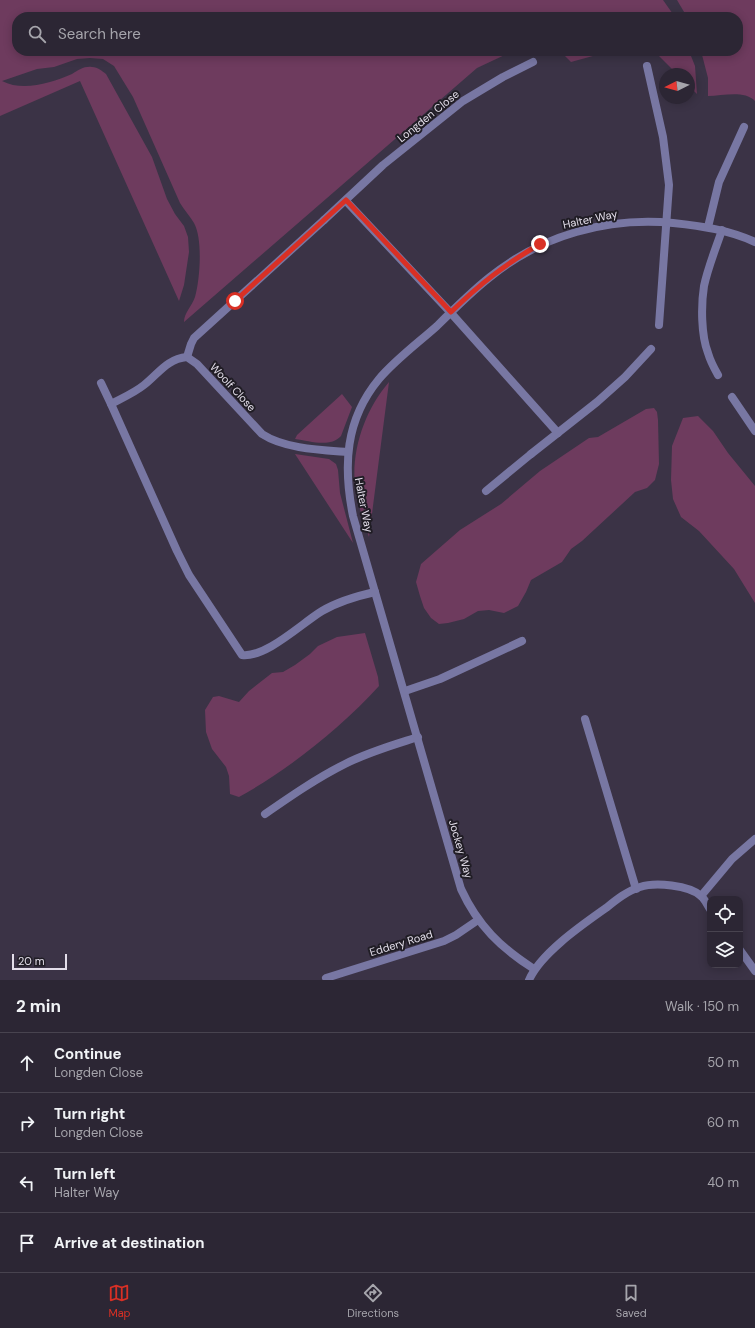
<!DOCTYPE html>
<meta charset="utf-8">
<style>
body{margin:0;font-family:"DM Sans",sans-serif;background:#342e3c;color:#f1f3f6}
.controls{position:absolute;right:12px;bottom:12px;display:grid;overflow:hidden;border-radius:8px;box-shadow:0 2px 10px #0003}
.controls button{width:36px;height:36px;display:grid;place-items:center;padding:0;border:0;border-bottom:1px solid #48434f;background:#2c2634;color:#f1f3f6;font:20px sans-serif}
.compass{position:absolute;left:659px;top:68px;width:36px;height:36px;border-radius:50%;background:#2c2634;box-shadow:0 2px 10px #0003;rotate:264deg}
.scale{position:absolute;left:12px;bottom:10px;width:55px;box-sizing:border-box;padding-left:4px;border:2px solid #e3deea;border-top:0;font-size:11px;line-height:14px;white-space:nowrap;color:#e3deea;-webkit-text-stroke:3px #201d25;paint-order:stroke}
.stop{position:absolute;width:12px;height:12px;margin:-9px;border:3px solid #d93025;border-radius:50%;background:#fff}
.stop.end{background:#d93025;border-color:#fff;box-shadow:0 1px 4px #0008}
.list{margin:0;padding:0;list-style:none}
h2{display:flex;justify-content:space-between;align-items:center;height:52px;margin:0;padding:0 16px;font-size:17px}
h2 small{font-size:13px;font-weight:400;color:#a6a5ac}
.list li{display:grid;grid-template-columns:26px 1fr auto;gap:12px;align-items:center;box-sizing:border-box;height:60px;padding:0 16px;border-top:1px solid #48434f}
.list b{display:block;font-size:15px;white-space:nowrap}
.list p{margin:0;font-size:13px;white-space:nowrap;color:#a6a5ac}
.list em{font-size:13px;font-style:normal;color:#a6a5ac}
.icon{flex:none;width:22px;height:22px;fill:none;stroke:currentColor;stroke-width:2;stroke-linecap:round;stroke-linejoin:round}
.map{position:relative;flex:none;width:755px;height:980px;overflow:hidden}
.search{position:absolute;background:#2c2634;box-shadow:0 2px 10px #0003;left:12px;right:12px;top:12px;height:44px;display:flex;align-items:center;gap:10px;box-sizing:border-box;padding:0 14px;border-radius:16px;color:#a6a5ac;font-size:15px}
.sheet{height:292px;background:#2c2634}
nav{display:flex;justify-content:space-around;align-items:center;box-sizing:border-box;height:56px;border-top:1px solid #48434f;background:#2c2634;font-size:11px;color:#a6a5ac}
nav a{display:grid;justify-items:center;gap:2px}
nav .on{color:#d93025}
.map>svg:first-child{display:block}
.green{fill:#6e3b5e}
.lines{fill:none;stroke-linecap:round;stroke-linejoin:round}
.lane{stroke:#7877a3;stroke-width:8}
.street{stroke:#7877a3;stroke-width:8}
.route{stroke:#d93025;stroke-width:5}
.labels{text-anchor:middle;dominant-baseline:central;stroke-width:4;stroke-linejoin:round;paint-order:stroke}
.street-label{font-size:11px;fill:#e3deea;stroke:#201d25}
</style>
<div class="map">
<svg width="755" height="980" viewBox="0 0 755 980">
<rect width="100%" height="100%" fill="#3b3346"/>
<g class="green">
<path d="M0 0H663L675 17H17V51H513L477 68 184 322C184 313 192 306 195 297 200 280 203 239 194 223 190 216 184 210 180 203L133 97 114 66 103 59 90 58 77 59 54 67 37 69 2 81C23 92 51 83 72 74 79 70 84 66 92 67 98 67 102 71 106 74L152 157 167 199 175 214 184 226 188 237 189 252 184 285 179 301 80 81 0 116Z"/>
<path d="M677 0H755V101C744 90 723 96 708 96V78L701 51H738V17H687Z"/>
<path d="M560 51H611L571 62Z"/>
<path d="M654 51H689L695 66 697 94 689 86V74H677Z"/>
<path d="M389 382 369 537C365 524 360 511 357 498 348 458 363 412 389 382Z"/>
<path d="M342 394 352 407 341 436C330 448 310 441 295 439L297 435Z"/>
<path d="M654 408 657 412 658 420 659 464 655 480 647 488 635 492 582 541 571 549 562 562 531 580 526 592 518 606 504 613 489 610 478 611 464 619 448 623 439 624 431 618 424 608 420 596 416 582 421 564 460 530 501 504 540 471 589 438 598 437 646 409Z"/>
<path d="M698 416 713 431 728 453 755 486V603L734 569 699 531 681 517 673 499 671 480 672 446 683 418Z"/>
<path d="M295 454 329 459 336 464 338 470 340 493 353 543Z"/>
<path d="M365 633 378 677 379 686C341 728 288 770 239 797L230 794 229 776 226 767 212 749 206 732 205 710 213 697 219 696 239 702 249 691 272 673 283 672 295 665 310 654 318 646 337 637Z"/>
</g>
<g class="lines">
<g class="lane">
<path d="M187 357 191 344 194 338 324 220"/>
<path d="M486 491 531 454"/>
</g>
<g class="street">
<path d="M647 66 663 137 669 185 659 325"/>
<path d="M346 201 451 313 558 433"/>
<path d="M324 220 383 165 463 101 503 77 533 62"/>
<path d="M708 227 719 182 744 127"/>
<path d="M718 375C714 368 710 360 708 353 701 335 701 305 704 286 708 267 716 248 722 230"/>
<path d="M101 383 111 404"/>
<path d="M732 397 755 431"/>
<path d="M348 452C321 450 285 449 262 434L197 364 187 357C167 359 159 373 144 385 134 393 122 398 111 404L177 551 189 575 242 655C266 658 302 623 322 611 339 601 357 596 375 592"/>
<path d="M531 454 597 402 625 377 651 349"/>
<path d="M405 691 440 679 522 641"/>
<path d="M585 719 636 889"/>
<path d="M265 814C291 796 317 778 345 764 368 752 393 745 418 737"/>
<path d="M701 896 732 859 755 839"/>
<path d="M740 950 755 971"/>
<path d="M534 969C501 948 478 926 461 889L353 516C343 466 345 420 379 379 396 359 418 343 437 326 454 309 471 292 490 277 542 235 607 217 673 223 702 226 729 230 755 242"/>
<path d="M327 980 326 978 444 941 456 935 478 920"/>
<path d="M529 980C541 953 582 925 606 908 616 900 627 891 640 887 655 882 689 885 701 896 705 899 707 905 710 909"/>
</g>
</g>
<g class="lines">
<path class="route" d="M235 301 346 200 451 312C480 284 504 265 540 244"/>
</g>
<g class="labels">
<g class="street-label">
<text transform="translate(428 116) rotate(-39)">Longden Close</text>
<text transform="translate(590 219) rotate(-12)">Halter Way</text>
<text transform="translate(233 387) rotate(47)">Woolf Close</text>
<text transform="translate(364 505) rotate(79)">Halter Way</text>
<text transform="translate(461 849) rotate(74)">Jockey Way</text>
<text transform="translate(401 943) rotate(-17)">Eddery Road</text>
</g>
</g>
</svg>
<div class="controls">
<button><svg class="icon" aria-label="locate" viewBox="0 0 24 24"><circle cx="12" cy="12" r="6"/><path d="M12 2v4M12 18v4M2 12h4M18 12h4"/></svg></button>
<button><svg class="icon" aria-label="layers" viewBox="0 0 24 24"><path d="M12 4l9 5-9 5-9-5zM3 14l9 5 9-5"/></svg></button>
</div>
<svg class="compass" viewBox="-18 -18 36 36"><path d="M0-13l5 13h-10z" fill="#e53935"/><path d="M0 13l5-13h-10z" fill="#a6a5ac"/></svg>
<div class="scale">20 m</div>
<div class="stop" style="left:235px;top:301px"></div>
<div class="stop end" style="left:540px;top:244px"></div>
<div class="search"><svg class="icon" aria-label="search" viewBox="0 0 24 24"><circle cx="10" cy="10" r="6"/><path d="M15 15l6 6"/></svg>Search here</div>
</div>
<section class="sheet">
<h2>2 min<small>Walk · 150 m</small></h2>
<ul class="list">
<li><svg class="icon" aria-label="ahead" viewBox="0 0 24 24"><path d="M12 20V5M6 11l6-6 6 6"/></svg><div><b>Continue</b><p>Longden Close</p></div><em>50 m</em></li>
<li><svg class="icon" aria-label="right" viewBox="0 0 24 24"><path d="M7 20v-9h11M14 6l5 5-5 5"/></svg><div><b>Turn right</b><p>Longden Close</p></div><em>60 m</em></li>
<li><svg class="icon" aria-label="left" viewBox="0 0 24 24"><path d="M17 20v-9H6M10 6l-5 5 5 5"/></svg><div><b>Turn left</b><p>Halter Way</p></div><em>40 m</em></li>
<li><svg class="icon" aria-label="arrive" viewBox="0 0 24 24"><path d="M6 21V4h12l-3 4 3 4H6"/></svg><div><b>Arrive at destination</b></div></li>
</ul>
</section>
<nav>
<a class="on"><svg class="icon" aria-label="map" viewBox="0 0 24 24"><path d="M3 6l6-2 6 2 6-2v14l-6 2-6-2-6 2zM9 4v14M15 6v14"/></svg>Map</a>
<a><svg class="icon" aria-label="directions" viewBox="0 0 24 24"><path d="M12 3l9 9-9 9-9-9zM9 14v-3h6M13 9l2 2-2 2"/></svg>Directions</a>
<a><svg class="icon" aria-label="saved" viewBox="0 0 24 24"><path d="M7 4h10v16l-5-4-5 4z"/></svg>Saved</a>
</nav>
